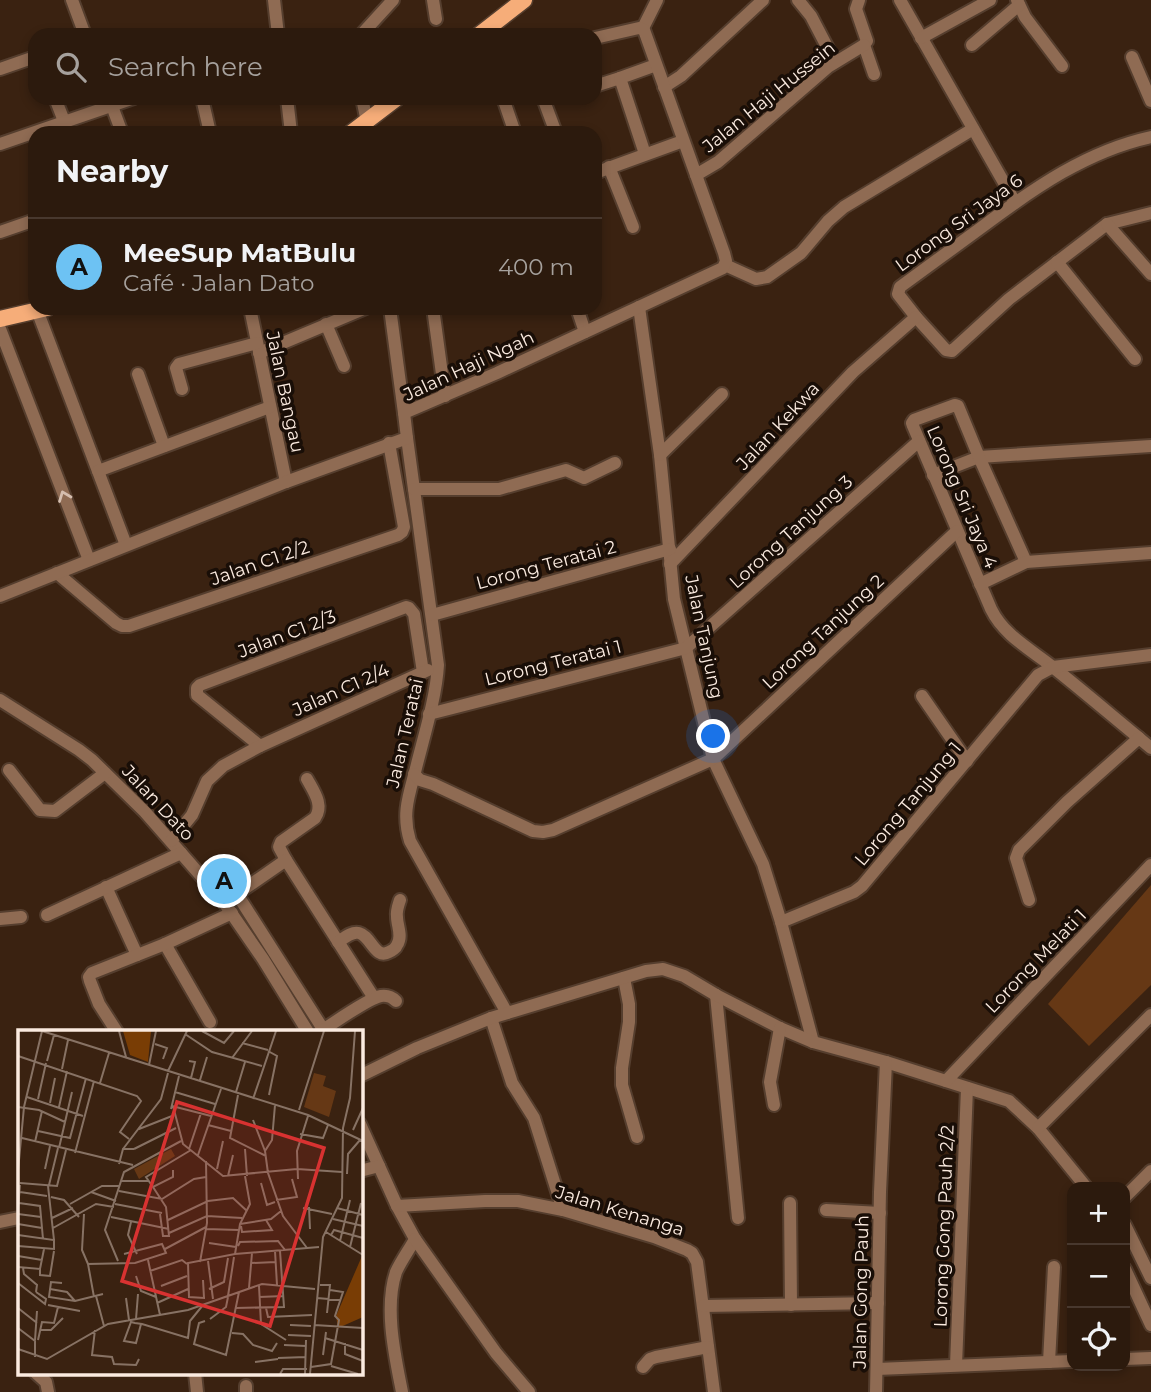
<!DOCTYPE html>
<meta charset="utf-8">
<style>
body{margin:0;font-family:Montserrat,sans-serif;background:#342316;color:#f1f3f6}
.controls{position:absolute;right:21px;bottom:21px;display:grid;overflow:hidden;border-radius:14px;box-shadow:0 4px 10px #0003}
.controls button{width:63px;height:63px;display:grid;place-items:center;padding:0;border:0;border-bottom:2px solid #48382e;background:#2c1a0d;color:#f1f3f6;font:35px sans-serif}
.you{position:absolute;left:714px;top:737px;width:24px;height:24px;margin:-18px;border:5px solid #fff;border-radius:50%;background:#1a73e8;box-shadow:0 0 0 10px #1a73e833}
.badge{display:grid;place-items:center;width:46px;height:46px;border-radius:50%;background:#6dc2f3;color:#111;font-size:23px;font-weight:700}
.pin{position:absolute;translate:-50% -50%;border:4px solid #fff;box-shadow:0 2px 7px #0006}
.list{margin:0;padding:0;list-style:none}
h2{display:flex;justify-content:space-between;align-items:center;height:91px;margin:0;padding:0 28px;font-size:30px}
h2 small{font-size:23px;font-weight:400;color:#a6a19d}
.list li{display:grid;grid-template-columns:46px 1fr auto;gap:21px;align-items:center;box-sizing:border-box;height:98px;padding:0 28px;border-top:2px solid #48382e}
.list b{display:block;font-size:26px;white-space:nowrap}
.list p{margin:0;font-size:23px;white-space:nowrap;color:#a6a19d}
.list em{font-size:23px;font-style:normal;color:#a6a19d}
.icon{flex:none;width:38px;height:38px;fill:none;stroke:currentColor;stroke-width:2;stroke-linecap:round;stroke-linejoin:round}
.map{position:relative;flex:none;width:1151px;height:1392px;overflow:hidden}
.search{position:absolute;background:#2c1a0d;box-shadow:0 4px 10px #0003;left:28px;top:28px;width:574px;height:77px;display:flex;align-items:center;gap:18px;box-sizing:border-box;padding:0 24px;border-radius:21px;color:#a6a19d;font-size:26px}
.panel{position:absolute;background:#2c1a0d;box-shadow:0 4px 10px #0003;left:28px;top:126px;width:574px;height:189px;border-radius:21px}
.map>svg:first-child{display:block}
.green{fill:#663815}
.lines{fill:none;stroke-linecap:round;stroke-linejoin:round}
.minor-casing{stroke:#553e2e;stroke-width:16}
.major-casing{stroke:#553e2e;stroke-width:19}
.minor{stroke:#8f6b53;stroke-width:12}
.major{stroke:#f6ad79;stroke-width:16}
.oneway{stroke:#d5beaf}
.labels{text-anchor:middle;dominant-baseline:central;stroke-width:7;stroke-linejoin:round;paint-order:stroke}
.street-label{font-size:18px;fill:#fbebe0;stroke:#190e07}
.inset-road{fill:none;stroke:#877264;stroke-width:2}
.view{fill:#d83231;fill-opacity:0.15;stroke:#d83231;stroke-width:3.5}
.inset-edge{fill:none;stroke:#fbebe0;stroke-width:3.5}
</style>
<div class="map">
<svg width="1151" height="1392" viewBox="0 0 1151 1392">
<rect width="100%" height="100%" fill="#3a2211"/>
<path class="green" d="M1151 885V985L1089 1046 1048 1004Z"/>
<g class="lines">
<g class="minor-casing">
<g id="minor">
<path d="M72 0 85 35"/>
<path d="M274 0 278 35"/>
<path d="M433 0 436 19"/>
<path d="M798 0 811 16 835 62"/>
<path d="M859 0 856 9 867 41 864 45 874 74"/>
<path d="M900 0 1015 202"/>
<path d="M1017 0 1025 17 1062 66"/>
<path d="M643 28 657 0"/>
<path d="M361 35 393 0"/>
<path d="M921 38 990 0"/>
<path d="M972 45 1019 5"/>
<path d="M1132 57 1151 101"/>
<path d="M0 69 29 59 35 58"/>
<path d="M595 86 620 78"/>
<path d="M664 87 681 76 763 0"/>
<path d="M55 98 64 121"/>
<path d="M109 98 122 133"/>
<path d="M202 98 210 133"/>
<path d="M287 98 291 133"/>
<path d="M362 98 367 122"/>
<path d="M503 98 515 133"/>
<path d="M543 98 556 133"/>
<path d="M1151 137C1087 151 1034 188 982 227 955 247 927 267 900 287L898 294 916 317 946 350 952 351 1009 299 1107 224 1151 213"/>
<path d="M0 144 134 98"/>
<path d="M645 154 620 78 656 65"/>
<path d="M609 167 633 227"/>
<path d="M595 173 683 141"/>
<path d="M696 175 718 162 828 67 864 45"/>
<path d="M1107 224 1151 274"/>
<path d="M0 232 35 220"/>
<path d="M1057 262 1135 359"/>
<path d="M725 265 756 279 767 277 801 253 828 221 844 207 973 129"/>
<path d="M639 307 660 455 674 599 713 759 763 864 781 922 813 1042"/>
<path d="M250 308 286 482"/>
<path d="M390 308 404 413"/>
<path d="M433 308 445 396"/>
<path d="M577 308 585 332"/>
<path d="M37 310 126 545"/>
<path d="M326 324 344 366"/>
<path d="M0 329 89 560"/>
<path d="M259 353 366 308"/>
<path d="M138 374 164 446"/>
<path d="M182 389 176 368 179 364 257 343"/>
<path d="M407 438 438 665C436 699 423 739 415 772 408 798 402 815 410 841L507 1013"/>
<path d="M660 455 722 394"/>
<path d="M98 471 270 407"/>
<path d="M933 475 979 457 1151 446"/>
<path d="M414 489H499L566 470 584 478 615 463"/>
<path d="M1026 562 979 457 958 406 955 405 914 420 912 423 913 426 991 609C1004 636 1032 650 1054 668 1083 691 1111 715 1139 738"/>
<path d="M670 564 853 372 916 317"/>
<path d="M57 573 116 623 122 626H129L398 535 402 532 404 527 389 443"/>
<path d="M980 584 1026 562 1151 553"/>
<path d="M0 596 286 482 407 438 404 413 497 373 723 268 726 261 724 253 644 30 639 28 595 38"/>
<path d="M432 615 670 549"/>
<path d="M922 696 967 761"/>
<path d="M0 700 79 750 92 760 145 812 223 901 263 959 308 1032"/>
<path d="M429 714 686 648 919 441"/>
<path d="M260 746 197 695V688L200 685 406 607 409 608 414 614 423 672"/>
<path d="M9 770 40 810 55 811 105 773"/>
<path d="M414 774 420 780 433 784 533 831 543 832 553 830 713 759 957 531"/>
<path d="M171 841 192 815 207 781 223 766 260 746 428 670"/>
<path d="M286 860 279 847 281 842 315 818C324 805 314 792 307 779"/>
<path d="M106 887 137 955"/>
<path d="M237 894 286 860 374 998"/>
<path d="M231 897 237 894 323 1029"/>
<path d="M1029 900 1016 858 1019 850 1067 802 1139 738 1151 748"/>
<path d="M47 915 181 853"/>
<path d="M0 919 21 917"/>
<path d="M781 922 854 892 862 886 1038 675 1053 667 1151 655"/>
<path d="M338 942C344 938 352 931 359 933 371 936 375 960 389 952 392 951 396 948 397 945 403 936 397 926 397 917 396 911 398 906 400 900"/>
<path d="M165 944 210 1022"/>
<path d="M624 978 629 1004V1022L622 1068V1085L637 1137"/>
<path d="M716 995 738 1218"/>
<path d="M491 1018 512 1083 534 1118 563 1210"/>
<path d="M117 1032 99 1004 90 981 89 977 92 973 165 944 232 913"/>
<path d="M320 1032C332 1024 369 998 381 996 388 995 392 997 396 1001"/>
<path d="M360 1076 417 1048 491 1018 646 971 663 969 684 976 716 995 780 1028 813 1042 886 1062 1009 1101 1038 1128 1086 1187"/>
<path d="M946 1081 1151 865"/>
<path d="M774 1105 770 1082 780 1028"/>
<path d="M360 1124 397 1206 415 1239C409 1250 401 1261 396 1272 384 1308 395 1356 402 1392"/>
<path d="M1038 1128 1151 1015"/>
<path d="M360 1171 379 1166"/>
<path d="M1125 1197 1151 1171"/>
<path d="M790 1203 791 1305"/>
<path d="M397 1206 485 1201H518L563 1210 654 1237 687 1250 692 1253 697 1262 714 1392"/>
<path d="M826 1210 880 1213"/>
<path d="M0 1222 19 1218"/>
<path d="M1125 1225 1151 1278"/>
<path d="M415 1239 496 1353 529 1392"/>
<path d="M1125 1269 1151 1325"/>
<path d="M703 1306 878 1303"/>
<path d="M1125 1359 1151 1358"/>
<path d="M1049 1362 1054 1267"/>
<path d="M956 1365 967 1088"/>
<path d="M643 1367 650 1359 656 1357 708 1347"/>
<path d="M877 1369 1072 1361"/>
<path d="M36 1373 46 1382 48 1392"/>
<path d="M195 1373 197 1392"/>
<path d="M246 1386V1392"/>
<path d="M876 1392 880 1192 886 1062"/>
</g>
</g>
<g class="major-casing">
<g id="major">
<path d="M479 35 524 0"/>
<path d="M351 133 397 98"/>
<path d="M0 319 47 308"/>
</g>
</g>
<use href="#minor" class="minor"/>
<use href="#major" class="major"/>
</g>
<defs><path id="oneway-chevron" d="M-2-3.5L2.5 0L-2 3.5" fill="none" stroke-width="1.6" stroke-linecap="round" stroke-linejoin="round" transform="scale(1.75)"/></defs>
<use class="oneway" href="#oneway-chevron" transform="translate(64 496) rotate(-111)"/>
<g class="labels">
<g class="street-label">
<text transform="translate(769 97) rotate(-39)">Jalan Haji Hussein</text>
<text transform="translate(959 223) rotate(-36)">Lorong Sri Jaya 6</text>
<text transform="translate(469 366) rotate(-25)">Jalan Haji Ngah</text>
<text transform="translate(285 392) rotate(78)">Jalan Bangau</text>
<text transform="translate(778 426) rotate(-47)">Jalan Kekwa</text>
<text transform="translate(962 497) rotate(67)">Lorong Sri Jaya 4</text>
<text transform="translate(791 532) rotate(-42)">Lorong Tanjung 3</text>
<text transform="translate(260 563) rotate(-19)">Jalan C1 2/2</text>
<text transform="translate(546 565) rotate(-15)">Lorong Teratai 2</text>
<text transform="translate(823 632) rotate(-43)">Lorong Tanjung 2</text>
<text transform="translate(287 634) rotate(-21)">Jalan C1 2/3</text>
<text transform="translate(704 637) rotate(78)">Jalan Tanjung</text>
<text transform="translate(553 663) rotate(-14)">Lorong Teratai 1</text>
<text transform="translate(341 690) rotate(-24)">Jalan C1 2/4</text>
<text transform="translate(405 733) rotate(-77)">Jalan Teratai</text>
<text transform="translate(158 803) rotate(47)">Jalan Dato</text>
<text transform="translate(908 804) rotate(-50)">Lorong Tanjung 1</text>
<text transform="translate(1036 961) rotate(-46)">Lorong Melati 1</text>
<text transform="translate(620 1211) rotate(17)">Jalan Kenanga</text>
<text transform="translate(944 1226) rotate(-88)">Lorong Gong Pauh 2/2</text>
<text transform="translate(861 1292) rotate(-89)">Jalan Gong Pauh</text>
</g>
</g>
<g transform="translate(18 1030)">
<rect width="345" height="345" fill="#3a2211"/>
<path d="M296 43 308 46 305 56 318 61 311 87 286 77ZM153 119 157 126 121 149 116 139Z" fill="#663815"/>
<path d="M105 1H133L130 32 112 25ZM344 226 345 287 320 298 318 286Z" fill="#793d05"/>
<path class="inset-road" d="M24 1 290 85 345 111M101 1 108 27M184 1 206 13 216 1M167 4 194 22 244 36M224 13 250 20M137 14 149 18 145 29M250 21 259 26 251 65M0 26 119 66 123 71 102 102 111 109M214 28 234 1M29 31 36 5M171 31 177 32 173 48M131 35 138 1M44 39 50 10M150 41 169 1M182 50 189 27M82 53 91 23M157 62 197 74M218 62 227 32M220 65 212 108 248 126M9 67 65 86M20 69 28 33M235 69 258 1M32 73 37 48M257 75 254 110 247 121 250 143 265 186 289 218M154 76 193 86M155 76 165 114 205 146 279 139 324 142M0 77 21 80 47 92M41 77 49 41M153 79 161 46M281 80 306 1M235 90 247 121M190 95 213 101M121 99 154 86M335 100 345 78M20 101 52 108 68 48M282 104 305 108 310 95M4 108 115 135M17 112 24 81M41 118 54 62M105 119 143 69 150 43M116 119 158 98M171 119 183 83M227 119 229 146M57 123 76 51M180 125 203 59M101 134 105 119H116M27 139 32 116M199 139 205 111M155 140V147L135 157 128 147 173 120M0 141 6 77 24 1M329 144 330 124 342 110M210 146 215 125M280 149 279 121 290 86M103 151H130M2 153 39 156 48 120M243 153 249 175 257 172M31 155 40 118M30 156 36 210M135 157 148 177 151 206H145L142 184M101 161 144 169 176 149 188 147M2 162 29 166M73 162 98 171M33 167 46 170 61 187M258 170 279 167 274 149M1 173 22 176 25 209M52 174 84 156H102M97 174 144 183M291 177 292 199M285 178 314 184M319 178 345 185M0 179 2 155M0 184 23 187M66 184 64 220 70 234M93 187 151 199M34 188 55 178M315 189 345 196M150 190 190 171 215 168 229 181M113 192 110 205 119 224M0 194 24 198M222 194 253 189 263 181M223 196 224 202 254 200 248 190M35 198 78 174 96 177M187 199 221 200M308 202 345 225M151 203 189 186 224 188M0 205 36 210V219L0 216M313 205 316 200 345 208M322 211 332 170M191 213 218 217M220 216 222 212 260 211 267 220M332 217 343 173M147 219 188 197M257 221 259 255M217 224 222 194 232 174 227 146M0 226 24 230M130 230 142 285M100 231 87 200 106 142 163 111M190 231 195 269M182 232 189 193 188 131M233 233 258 232M0 237 22 239 26 219M5 238 6 244 19 255 18 262M22 239V245L32 246 36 221M132 241 164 230 169 234M118 246 123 261 138 267M185 250 186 268 171 267 170 233 217 224 301 217M0 253 27 274 28 269 18 262M44 253 33 252 31 267 57 271 85 264M302 255H312L309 283M143 256 169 246M241 256 243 294 268 310M231 258 234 223M32 259 49 262 57 271M191 259 206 252 210 228M78 266 86 296M210 266 216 227M76 267 70 234 117 233 148 223 144 214 106 224M241 267 266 266M108 268 111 290M299 268 322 270M139 273 170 259M30 275 62 281M0 278 19 293M218 278 266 277 262 221M248 278 250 287 294 285M118 289 120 264M192 289 208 277 210 267M187 291 181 293 176 314 208 325 221 262M123 294 118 313 106 311 113 292 117 293 124 294 170 308 172 291 185 275M272 295 293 296M296 295 345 298M0 298 17 311V327M22 300H33L45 288M77 300 74 325 94 327 96 334 118 335 121 329M214 303 225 304 235 315 254 321 259 313M270 305 293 306M307 308 345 320M17 310 19 281M20 310 24 292 36 293 40 277M327 313V324L345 331M266 315 288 316M0 319 29 329 90 294 170 280 244 254 297 259M305 325 308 302M260 328 288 327M237 332 260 329M313 336 340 344M293 337 313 334 321 290 317 286 325 262 312 260M262 344 265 339H289M287 344 288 310M292 344 305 207 324 168 325 98 332 68 337 1"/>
<path class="view" d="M159 72 306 118 252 296 104 251Z"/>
<rect width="345" height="345" class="inset-edge"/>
</g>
</svg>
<div class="controls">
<button>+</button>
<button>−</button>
<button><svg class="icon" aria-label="locate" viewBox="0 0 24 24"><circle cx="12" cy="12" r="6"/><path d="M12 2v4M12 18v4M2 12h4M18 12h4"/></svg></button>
</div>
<div class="you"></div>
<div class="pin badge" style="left:224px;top:881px">A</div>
<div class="search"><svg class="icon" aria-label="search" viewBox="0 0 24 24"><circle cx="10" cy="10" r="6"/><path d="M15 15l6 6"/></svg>Search here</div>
<section class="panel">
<h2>Nearby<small></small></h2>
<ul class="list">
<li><span class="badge">A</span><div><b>MeeSup MatBulu</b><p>Café · Jalan Dato</p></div><em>400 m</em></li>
</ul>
</section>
</div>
